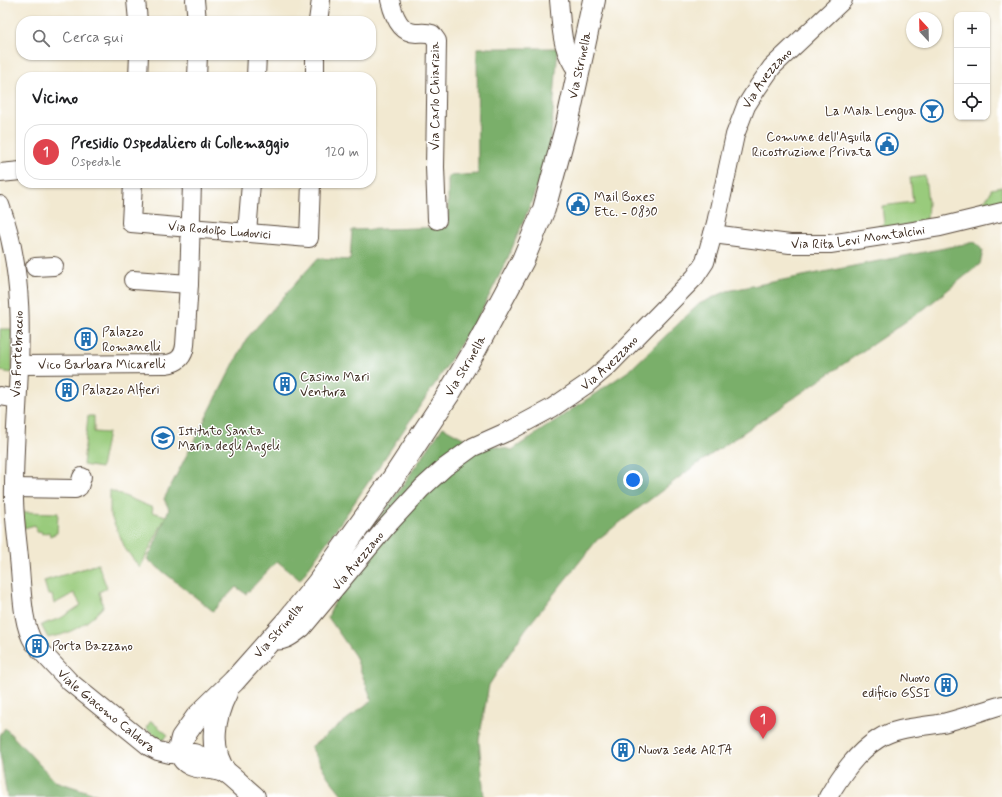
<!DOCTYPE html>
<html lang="it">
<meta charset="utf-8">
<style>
body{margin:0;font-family:Mynerve,sans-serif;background:#f2f2f2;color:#202124}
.controls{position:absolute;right:12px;top:12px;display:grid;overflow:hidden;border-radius:8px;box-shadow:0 1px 3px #0004}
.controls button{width:36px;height:36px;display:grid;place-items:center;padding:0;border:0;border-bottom:1px solid #e0e0e0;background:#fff;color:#202124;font:20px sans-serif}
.compass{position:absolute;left:906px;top:12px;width:36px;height:36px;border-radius:50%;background:#fff;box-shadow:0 1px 3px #0004;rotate:338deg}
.you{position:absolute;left:633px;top:480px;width:14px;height:14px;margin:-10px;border:3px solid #fff;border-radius:50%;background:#1a73e8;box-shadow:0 0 0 6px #1a73e833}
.badge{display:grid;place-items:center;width:26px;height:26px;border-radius:50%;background:#7c3aed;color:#fff;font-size:13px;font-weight:700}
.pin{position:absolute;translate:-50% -33px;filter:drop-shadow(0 1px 2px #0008)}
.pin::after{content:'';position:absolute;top:21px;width:14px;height:12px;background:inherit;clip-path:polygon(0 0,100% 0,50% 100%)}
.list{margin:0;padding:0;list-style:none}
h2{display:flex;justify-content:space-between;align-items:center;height:52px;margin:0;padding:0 16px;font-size:17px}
h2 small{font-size:13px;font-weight:400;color:#757577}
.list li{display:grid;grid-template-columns:26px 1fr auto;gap:12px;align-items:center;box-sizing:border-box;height:56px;margin:0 8px 8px;padding:0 8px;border:1px solid #e0e0e0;border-radius:16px}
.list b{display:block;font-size:15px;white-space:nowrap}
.list p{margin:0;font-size:13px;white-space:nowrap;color:#757577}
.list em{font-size:13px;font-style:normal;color:#757577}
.icon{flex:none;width:22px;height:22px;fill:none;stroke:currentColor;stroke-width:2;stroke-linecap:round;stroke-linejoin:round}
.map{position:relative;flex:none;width:1002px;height:797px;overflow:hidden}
.search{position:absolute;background:#fff;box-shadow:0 1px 3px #0004;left:16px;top:16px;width:360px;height:44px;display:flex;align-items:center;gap:10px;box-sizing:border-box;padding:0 14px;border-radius:16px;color:#757577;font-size:15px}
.panel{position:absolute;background:#fff;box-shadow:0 1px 3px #0004;left:16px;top:72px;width:360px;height:116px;border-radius:16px}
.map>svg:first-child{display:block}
.green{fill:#99cb7b;stroke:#6a7a4c}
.forest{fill:#7aaf6b;stroke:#5a6c44}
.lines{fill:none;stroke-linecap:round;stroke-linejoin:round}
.minor-casing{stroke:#564739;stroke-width:20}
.major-casing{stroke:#564739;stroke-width:24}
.minor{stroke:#fff;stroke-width:18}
.major{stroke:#fff;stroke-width:22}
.labels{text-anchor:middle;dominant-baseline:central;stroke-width:3;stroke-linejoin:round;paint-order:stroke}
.street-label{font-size:13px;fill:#3b2a1e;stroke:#fff}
.poi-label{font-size:13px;fill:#3b2a1e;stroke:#fff;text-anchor:start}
</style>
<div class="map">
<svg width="1002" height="797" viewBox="0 0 1002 797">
<rect width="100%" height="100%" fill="#fff"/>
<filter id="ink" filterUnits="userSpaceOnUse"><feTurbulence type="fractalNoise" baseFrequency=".025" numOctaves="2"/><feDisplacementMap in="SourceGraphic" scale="8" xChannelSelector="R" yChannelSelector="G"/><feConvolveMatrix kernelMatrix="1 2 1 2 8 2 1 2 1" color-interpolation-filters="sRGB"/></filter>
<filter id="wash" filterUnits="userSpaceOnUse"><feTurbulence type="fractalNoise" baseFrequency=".012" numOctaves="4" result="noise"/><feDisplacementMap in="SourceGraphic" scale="16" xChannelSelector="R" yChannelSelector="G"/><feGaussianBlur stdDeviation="0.9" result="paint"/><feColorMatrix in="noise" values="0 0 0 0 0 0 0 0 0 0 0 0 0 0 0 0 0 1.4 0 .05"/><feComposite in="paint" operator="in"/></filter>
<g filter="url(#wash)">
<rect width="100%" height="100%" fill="#f2e9d1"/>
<g class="green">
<path d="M925 176 928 202 927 221 840 238 884 224 882 206 913 202 910 178Z"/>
<path d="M1002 187V203L951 218 950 216C963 211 990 204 991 189Z"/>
<path d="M0 329H12V373L0 371Z"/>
<path d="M88 416H94V432L108 433 101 468 83 465Z"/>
<path d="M110 490 153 508 152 512 166 516 140 568 126 550 110 514Z"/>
<path d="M23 512 58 513 57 533 50 536 49 532 42 534 41 531 37 532 35 525 24 528Z"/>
<path d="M98 564 107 588 99 592 103 607C93 618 80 628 66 633 60 636 54 636 48 638L41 625 61 618 81 605 74 593 54 604 52 595H48L44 581Z"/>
<path d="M151 721 168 735 162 741 146 728Z"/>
</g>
<g class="forest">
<path d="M477 48H558L551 137 545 165 529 208 507 260 483 308 441 375 348 512 300 580 277 561 246 594 236 587 213 611 147 559 153 548 169 509 164 499 247 338 318 258 350 260 352 230 448 227V176L478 174Z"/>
<path d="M975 242 983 251 980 264 924 309 693 467 597 540 525 630 489 685 479 740 484 797H344L328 777 311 747 372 700 355 656 328 617 357 551 443 427 467 440 512 450 630 370 699 304 727 291Z"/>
<path d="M5 728 55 781 104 797H7L0 753V735Z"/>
</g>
</g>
<g filter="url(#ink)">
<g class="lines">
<g class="minor-casing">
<g id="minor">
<path d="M136 0 138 21"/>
<path d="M195 0 197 21"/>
<path d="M390 0C393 13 400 33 416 33 421 33 426 32 432 34L437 41 435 167 437 220"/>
<path d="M559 0C562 30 560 47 578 72"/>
<path d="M318 21 321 0"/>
<path d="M138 77 139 55"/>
<path d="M197 77 198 55"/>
<path d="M256 77 257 55"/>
<path d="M315 77V55"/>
<path d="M0 173 21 171"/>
<path id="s1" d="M133 183 131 223 309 238 311 183"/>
<path d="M0 205C34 296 14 394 14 488 13 515 18 542 20 569 22 590 22 625 34 643"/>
<path d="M247 233 251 183"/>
<path id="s2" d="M713 234 790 244H830L940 227 1002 212"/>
<path d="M35 267 54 266"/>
<path d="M133 280 189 284"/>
<path id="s3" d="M20 365 166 364C178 363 184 356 185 345L189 284 192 183"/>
<path d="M0 396 17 399"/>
<path d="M14 488 75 489 79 487 82 477"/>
<path id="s4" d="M271 639C283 644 293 635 302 628L386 527 422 488 444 468 473 447 511 430 552 408 587 384 607 367 695 277 705 262 716 223 735 135 746 106 758 87 772 67 843 0"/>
<path id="s5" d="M40 650 70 682 150 747 158 751 170 754 194 753 202 756 219 768"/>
<path d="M828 797C841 775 856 753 878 739 896 727 922 727 943 723 963 718 982 711 1002 705"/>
</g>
</g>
<g class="major-casing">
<g id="major">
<path d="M226 773C208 751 214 716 226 693"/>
<path id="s6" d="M254 797C244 789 235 779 225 772 209 763 187 774 179 750L182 738 197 717 234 681 288 620 318 583 392 480 448 395 476 348 523 260 544 209 567 124 594 0"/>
</g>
</g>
<use href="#minor" class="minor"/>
<use href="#major" class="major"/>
</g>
</g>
<defs>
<g id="bar-ring" transform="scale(1.15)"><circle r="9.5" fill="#fff" stroke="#1f6fb2" stroke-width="1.5"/><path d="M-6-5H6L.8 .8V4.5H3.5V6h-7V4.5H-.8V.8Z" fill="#1f6fb2"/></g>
<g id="civic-ring" transform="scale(1.15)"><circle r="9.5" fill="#fff" stroke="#1f6fb2" stroke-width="1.5"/><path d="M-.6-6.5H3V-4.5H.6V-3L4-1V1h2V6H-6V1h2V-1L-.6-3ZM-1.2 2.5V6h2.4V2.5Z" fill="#1f6fb2"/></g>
<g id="building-ring" transform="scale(1.15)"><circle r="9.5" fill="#fff" stroke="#1f6fb2" stroke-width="1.5"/><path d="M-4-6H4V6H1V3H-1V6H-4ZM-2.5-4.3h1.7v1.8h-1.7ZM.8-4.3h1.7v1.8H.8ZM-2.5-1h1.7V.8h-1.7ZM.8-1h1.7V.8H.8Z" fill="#1f6fb2"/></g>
<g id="school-ring" transform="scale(1.15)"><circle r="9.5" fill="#fff" stroke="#1f6fb2" stroke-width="1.5"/><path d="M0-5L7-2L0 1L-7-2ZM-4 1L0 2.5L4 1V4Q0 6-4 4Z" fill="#1f6fb2"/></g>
</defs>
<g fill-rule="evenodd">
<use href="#bar-ring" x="932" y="111"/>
<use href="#civic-ring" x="887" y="144"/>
<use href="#civic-ring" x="578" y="204"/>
<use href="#building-ring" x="86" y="339"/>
<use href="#building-ring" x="285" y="384"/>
<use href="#building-ring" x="67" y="390"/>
<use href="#school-ring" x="163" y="438"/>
<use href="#building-ring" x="37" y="646"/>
<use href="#building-ring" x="946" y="685"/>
<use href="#building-ring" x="623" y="750"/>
</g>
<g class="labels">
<g class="street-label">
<text stroke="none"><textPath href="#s6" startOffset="898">Via Strinella</textPath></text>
<text stroke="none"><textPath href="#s4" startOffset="782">Via Avezzano</textPath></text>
<text transform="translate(435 96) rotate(-90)">Via Carlo Chiarizia</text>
<text stroke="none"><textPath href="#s1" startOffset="129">Via Rodolfo Ludovici</textPath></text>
<text stroke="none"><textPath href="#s2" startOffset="146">Via Rita Levi Montalcini</textPath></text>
<text transform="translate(18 354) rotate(-88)">Via Fortebraccio</text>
<text stroke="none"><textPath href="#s4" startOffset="446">Via Avezzano</textPath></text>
<text stroke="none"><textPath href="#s3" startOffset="82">Vico Barbara Micarelli</textPath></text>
<text stroke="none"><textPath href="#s6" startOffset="574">Via Strinella</textPath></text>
<text stroke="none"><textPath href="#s4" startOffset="122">Via Avezzano</textPath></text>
<text stroke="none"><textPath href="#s6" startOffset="250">Via Strinella</textPath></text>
<text stroke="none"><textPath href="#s5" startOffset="90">Viale Giacomo Caldora</textPath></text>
</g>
<g class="poi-label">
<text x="916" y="111" text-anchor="end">La Mala Lengua</text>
<text x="872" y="137" text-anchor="end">Comune dell'Aquila<tspan x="872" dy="15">Ricostruzione Privata</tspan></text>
<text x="594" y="197">Mail Boxes<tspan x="594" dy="15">Etc. - 0830</tspan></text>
<text x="102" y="332">Palazzo<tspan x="102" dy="15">Romanelli</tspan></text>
<text x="300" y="377">Casino Mari<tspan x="300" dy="15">Ventura</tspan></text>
<text x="82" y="390">Palazzo Alfieri</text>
<text x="178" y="431">Istituto Santa<tspan x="178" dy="15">Maria degli Angeli</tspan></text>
<text x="52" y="646">Porta Bazzano</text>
<text x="930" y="678" text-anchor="end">Nuovo<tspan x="930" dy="15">edificio GSSI</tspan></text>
<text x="638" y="750">Nuova sede ARTA</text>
</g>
</g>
</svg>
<div class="controls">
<button>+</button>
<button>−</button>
<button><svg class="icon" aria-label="locate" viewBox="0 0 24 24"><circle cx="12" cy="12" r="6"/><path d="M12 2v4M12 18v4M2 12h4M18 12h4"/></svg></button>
</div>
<svg class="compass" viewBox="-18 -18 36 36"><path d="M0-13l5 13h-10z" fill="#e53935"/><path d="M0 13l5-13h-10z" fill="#757577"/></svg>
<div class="you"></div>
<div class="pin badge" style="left:763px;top:739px;background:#e0444e">1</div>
<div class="search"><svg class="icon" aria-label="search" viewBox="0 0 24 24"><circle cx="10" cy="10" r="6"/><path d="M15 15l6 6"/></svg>Cerca qui</div>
<section class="panel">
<h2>Vicino<small></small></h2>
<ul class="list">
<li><span class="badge" style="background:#e0444e">1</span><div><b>Presidio Ospedaliero di Collemaggio</b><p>Ospedale</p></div><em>120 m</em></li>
</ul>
</section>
</div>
